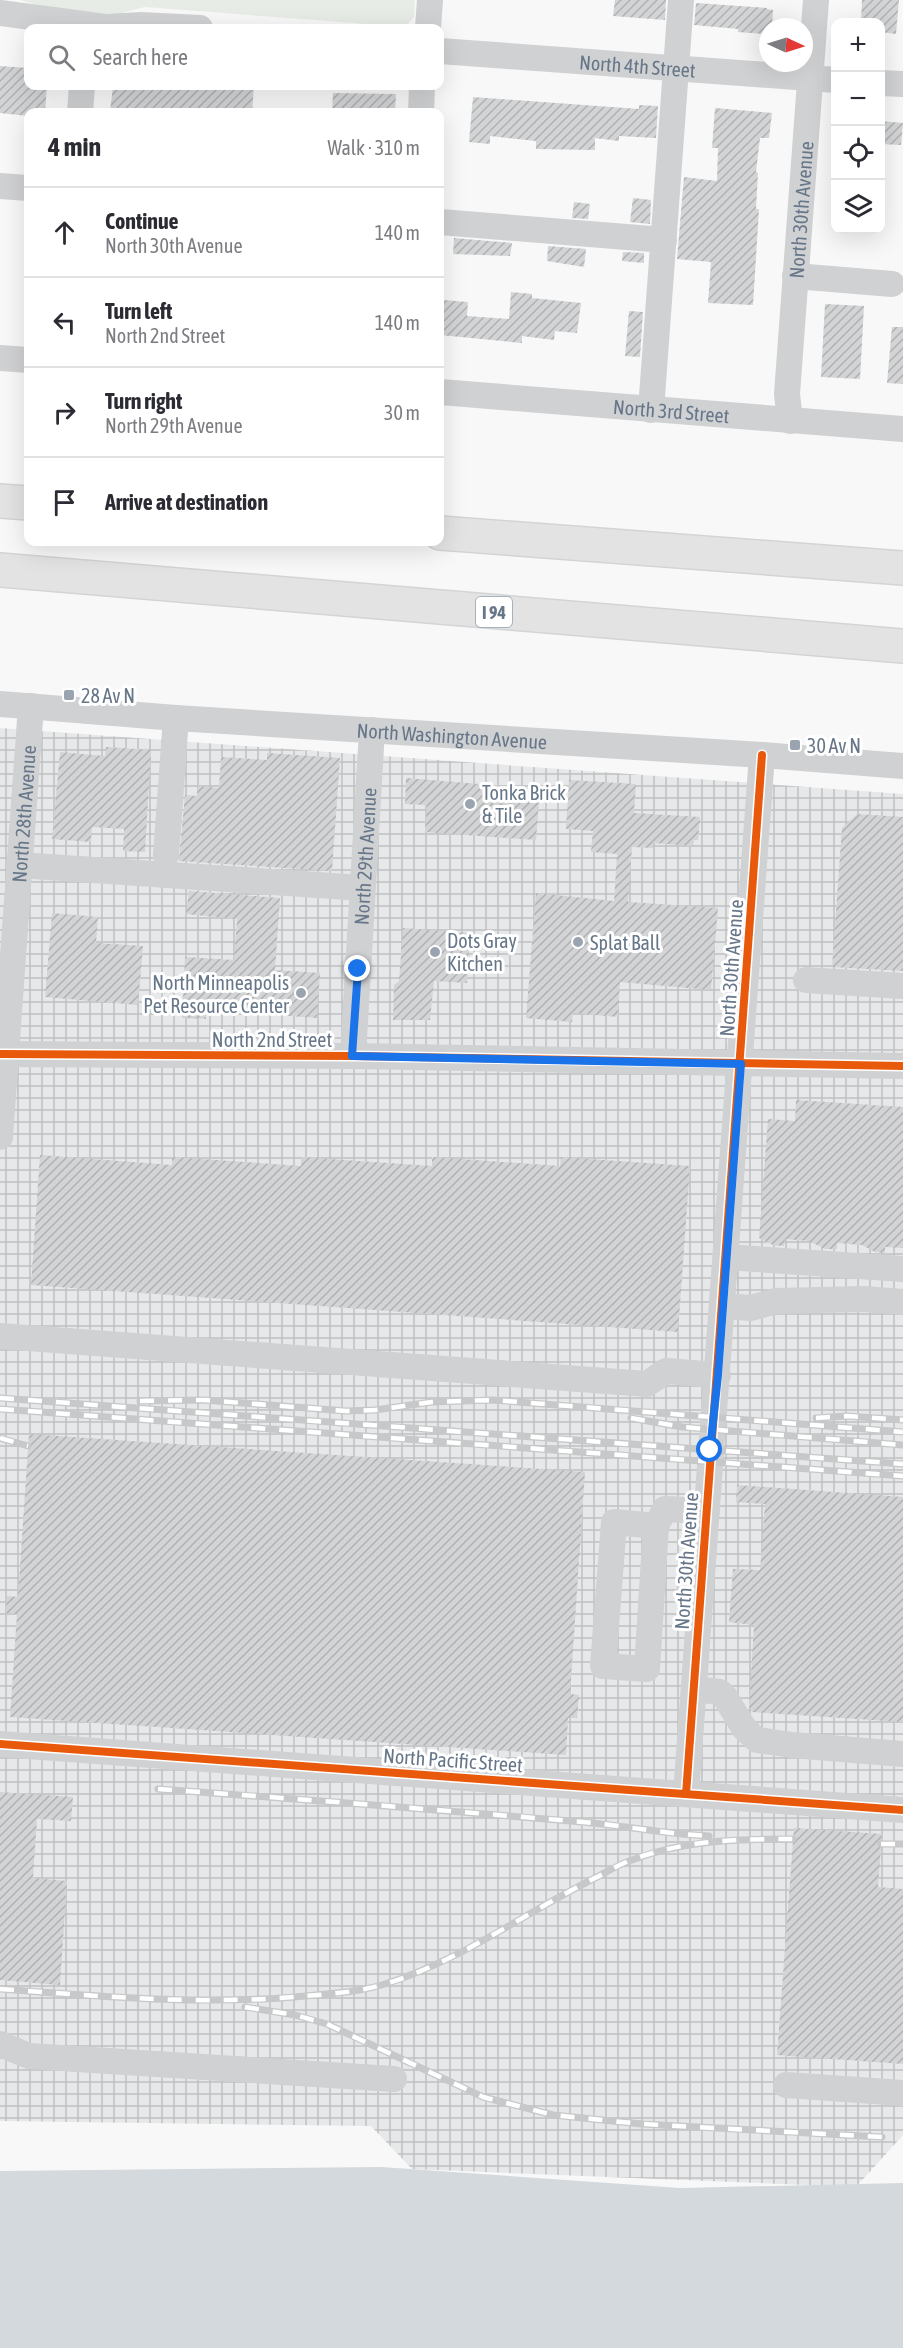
<!DOCTYPE html>
<meta charset="utf-8">
<style>
body{margin:0;font-family:"Asap Condensed",sans-serif;background:#f2f2f3;color:#2b2b33}
.controls{position:absolute;right:18px;top:18px;display:grid;overflow:hidden;border-radius:12px;box-shadow:0 6px 24px #0002}
.controls button{width:54px;height:54px;display:grid;place-items:center;padding:0;border:0;border-bottom:2px solid #e1e1e2;background:#fff;color:#2b2b33;font:30px sans-serif}
.compass{position:absolute;left:759px;top:18px;width:54px;height:54px;border-radius:50%;background:#fff;box-shadow:0 6px 24px #0002;rotate:94deg}
.stop{position:absolute;width:18px;height:18px;margin:-14px;border:4px solid #1a73e8;border-radius:50%;background:#fff}
.stop.end{background:#1a73e8;border-color:#fff;box-shadow:0 2px 6px #0008}
.list{margin:0;padding:0;list-style:none}
h2{display:flex;justify-content:space-between;align-items:center;height:78px;margin:0;padding:0 24px;font-size:26px}
h2 small{font-size:20px;font-weight:400;color:#7c7c81}
.list li{display:grid;grid-template-columns:39px 1fr auto;gap:18px;align-items:center;box-sizing:border-box;height:90px;padding:0 24px;border-top:2px solid #e1e1e2}
.list b{display:block;font-size:22px;white-space:nowrap}
.list p{margin:0;font-size:20px;white-space:nowrap;color:#7c7c81}
.list em{font-size:20px;font-style:normal;color:#7c7c81}
.icon{flex:none;width:33px;height:33px;fill:none;stroke:currentColor;stroke-width:2;stroke-linecap:round;stroke-linejoin:round}
.map{position:relative;flex:none;width:903px;height:2348px;overflow:hidden}
.search{position:absolute;background:#fff;box-shadow:0 6px 24px #0002;left:24px;top:24px;width:420px;height:66px;display:flex;align-items:center;gap:15px;box-sizing:border-box;padding:0 21px;border-radius:12px;color:#7c7c81;font-size:22px}
.panel{position:absolute;background:#fff;box-shadow:0 6px 24px #0002;left:24px;top:108px;width:420px;height:438px;border-radius:12px}
.map>svg:first-child{display:block}
.industrial{fill:url(#industrial-grid)}
.green{fill:#e8ece6}
.water{fill:#d4d9dd}
.building{fill:url(#building-hatch)}
.lines{fill:none;stroke-linecap:round;stroke-linejoin:round}
.highway-casing{stroke:#d3d4d6;stroke-width:36}
.minor{stroke:#d0d1d3;stroke-width:26}
.highway{stroke:#e3e3e4;stroke-width:33}
.rail-casing{stroke:#c7c8c9;stroke-width:7}
.rail{stroke:#fff;stroke-width:4.5;stroke-dasharray:14;stroke-linecap:butt}
.cycleway-casing{stroke:#fff;stroke-width:11}
.cycleway{stroke:#e8590c;stroke-width:8}
.route{stroke:#1a73e8;stroke-width:8}
.poi-dot{fill:#9aa4b0;stroke:#fff;stroke-width:2}
.labels{text-anchor:middle;dominant-baseline:central;stroke-width:6;stroke-linejoin:round;paint-order:stroke}
.shield{fill:#fff;stroke:#95a0ac;stroke-width:1.5}
.shield-label{font-size:18px;font-weight:bold;fill:#677789}
.street-label{font-size:20px;fill:#677789;stroke:#fff}
.poi-label{font-size:20px;fill:#677789;stroke:#fff;text-anchor:start}
</style>
<div class="map">
<svg width="903" height="2348" viewBox="0 0 903 2348">
<defs>
<pattern id="industrial-grid" width="8" height="8" patternUnits="userSpaceOnUse" patternTransform="scale(1.5)"><rect width="8" height="8" fill="#e7e8e9"/><path d="M0 4h8M4 0v8" fill="none" stroke="#bfc1c3"/></pattern>
<pattern id="building-hatch" width="6" height="6" patternUnits="userSpaceOnUse" patternTransform="scale(1.5)"><rect width="6" height="6" fill="#d3d4d5"/><path d="M-1 1l2-2M0 6l6-6M5 7l2-2" fill="none" stroke="#afb1b3"/></pattern>
</defs>
<rect width="100%" height="100%" fill="#f8f8f8"/>
<path class="industrial" d="M0 728 903 794V2135L856 2187 412 2169 371 2126 0 2121Z"/>
<path class="green" d="M20 0H415L414 17 405 27 145 7 117 14 55 10Z"/>
<path class="water" d="M381 2167 680 2188 903 2183V2348H0V2171Z"/>
<g class="building">
<path d="M615 0H666L665 20 613 16Z"/>
<path d="M862 0H899L896 34 880 32V22H861Z"/>
<path d="M696 3 767 8V9L773 10 772 27H768V32L765 34 738 32V29L694 25Z"/>
<path d="M0 66 28 68V86H47L45 112H28V116L0 113Z"/>
<path d="M113 86H254L252 112H110Z"/>
<path d="M333 93 396 94 395 112H332Z"/>
<path d="M473 97 639 109V105L658 106 656 138 619 136V141L595 138V150L536 149V141L490 136V144L469 142Z"/>
<path d="M715 108 772 113 769 138H760L756 172 758 173 756 209H759L753 305 708 303 711 262 677 259 684 177 717 181 718 148H712Z"/>
<path d="M880 121 903 123 901 145 880 144Z"/>
<path d="M633 198 651 200 650 224 630 222Z"/>
<path d="M574 202 590 204 588 219 572 218Z"/>
<path d="M454 238 512 243 510 256 453 254Z"/>
<path d="M548 246 586 249 584 267 547 261Z"/>
<path d="M623 252 644 253V263L622 261Z"/>
<path d="M511 292 532 294V298L581 303 577 333 555 331 554 340 522 336V343L440 335 443 300 468 302 467 316 509 319Z"/>
<path d="M825 304 864 306 860 379 821 377Z"/>
<path d="M629 311 643 312 640 357 625 356Z"/>
<path d="M892 327H903V384L887 383Z"/>
<path d="M106 747 151 750 145 852 123 851 124 829 92 827 91 842 52 839 60 752 105 756Z"/>
<path d="M267 753 340 758 332 871 179 861 185 795 197 796 198 786 219 788 221 757 267 760Z"/>
<path d="M406 778 540 789 536 840 425 832 427 805 405 804Z"/>
<path d="M569 780 636 784 634 813 700 817 698 840H694L693 846 653 843V848L632 847 628 902 718 908 711 990 620 982 618 1017 573 1013 572 1022 526 1018 536 893 614 901 617 854 591 852 593 831 566 829Z"/>
<path d="M857 814 903 817V971L832 967 842 828Z"/>
<path d="M189 891 280 898 275 970 320 973 317 1018 206 1010V1019L182 1018 185 957 234 960 237 919 186 914Z"/>
<path d="M52 913 98 917 96 943 143 946 138 1005 45 997Z"/>
<path d="M403 928 470 933 467 983 434 981 430 1020H393L394 985 399 981Z"/>
<path d="M796 1100 903 1107V1248L885 1247V1253L875 1252 862 1245 837 1243V1249H825L809 1241 785 1239 784 1246 773 1245 759 1238 768 1119 795 1121Z"/>
<path d="M40 1155 172 1165V1157L301 1166V1157L432 1166V1157L560 1166 561 1157 690 1166 678 1332 31 1285Z"/>
<path d="M29 1434 585 1472 570 1694 579 1695 577 1718H568L566 1755 10 1717 17 1614 6 1613 7 1596 18 1597Z"/>
<path d="M737 1485 903 1497V1722L752 1712 749 1707 754 1625 729 1622 733 1569 760 1570 765 1504 736 1502Z"/>
<path d="M0 1792 73 1797 71 1821 37 1819 33 1878 67 1881 60 1985 0 1980Z"/>
<path d="M794 1828 882 1834 878 1887 903 1889V2064L777 2055Z"/>
</g>
<g class="lines">
<g class="highway-casing">
<g id="highway">
<path d="M0 501 28 503"/>
<path d="M440 533 903 568"/>
<path d="M0 570 903 646"/>
</g>
</g>
<g class="minor">
<path d="M0 13 106 27 141 25 200 28"/>
<path d="M428 28 430 0"/>
<path id="s1" d="M440 51 836 80"/>
<path d="M880 83 903 84"/>
<path d="M80 112 82 86"/>
<path d="M421 112 422 86"/>
<path d="M0 186 28 188"/>
<path d="M440 222 664 240"/>
<path d="M795 276 892 284"/>
<path d="M0 358 28 360"/>
<path id="s2" d="M440 392 903 429"/>
<path d="M651 410 681 0"/>
<path id="s3" d="M790 421 787 394 816 0"/>
<path id="s4" d="M0 704 176 718 762 755 903 766"/>
<path d="M166 855 176 718"/>
<path d="M19 865 362 888"/>
<path d="M806 980 903 986"/>
<path d="M0 1054 353 1056 903 1066"/>
<path id="s5" d="M353 1056 372 730"/>
<path id="s6" d="M0 1137 31 706"/>
<path d="M726 1257 903 1269"/>
<path d="M723 1306 751 1308 776 1301 864 1299 903 1302"/>
<path d="M0 1336 647 1384 666 1371 718 1375"/>
<path d="M656 1526 614 1522 603 1666 647 1669 656 1526 665 1509 707 1511"/>
<path d="M694 1689 720 1692 725 1697 744 1728 757 1740 792 1745 903 1754"/>
<path d="M0 1744 903 1810"/>
<path d="M686 1794 762 755"/>
<path d="M0 2044 29 2056 394 2079"/>
<path d="M786 2085 903 2093"/>
</g>
<use href="#highway" class="highway"/>
<g class="rail-casing">
<g id="rail">
<path d="M0 1398 903 1464"/>
<path d="M140 1401 204 1400 346 1411 375 1410 432 1402 493 1400 903 1432"/>
<path d="M0 1409 903 1476"/>
<path d="M631 1418 682 1427 903 1445"/>
<path d="M816 1418 847 1416 903 1420"/>
<path d="M0 1438 28 1446"/>
<path d="M158 1789C300 1799 441 1810 583 1822 626 1826 667 1834 709 1836"/>
<path d="M881 1844H903"/>
<path d="M0 1989C99 1996 196 2005 295 1997 325 1994 356 1993 385 1984 460 1961 525 1913 595 1878 607 1872 619 1864 632 1860 683 1840 739 1839 793 1839"/>
<path d="M245 2007 295 2015 327 2024 483 2097 553 2115 642 2124 882 2137"/>
</g>
</g>
<use href="#rail" class="rail"/>
<g class="cycleway-casing">
<g id="cycleway">
<path d="M0 1054 353 1056 903 1066"/>
<path d="M0 1744 903 1810"/>
<path d="M686 1794 762 755"/>
</g>
</g>
<use href="#cycleway" class="cycleway"/>
</g>
<g class="lines">
<path class="route" d="M358 969 352 1056 741 1064 718 1375 710 1450"/>
</g>
<g class="poi-dot">
<rect x="63" y="689" width="12" height="12" rx="3"/>
<rect x="789" y="739" width="12" height="12" rx="3"/>
<circle cx="470" cy="804" r="6"/>
<circle cx="578" cy="942" r="6"/>
<circle cx="435" cy="952" r="6"/>
<circle cx="301" cy="993" r="6"/>
</g>
<g class="labels">
<rect class="shield" x="476" y="597" width="36" height="30" rx="4.5"/>
<g class="shield-label">
<text x="494" y="612">I 94</text>
</g>
<g class="street-label">
<text stroke="none"><textPath href="#s1" startOffset="198">North 4th Street</textPath></text>
<text stroke="none"><textPath href="#s3" startOffset="212">North 30th Avenue</textPath></text>
<text stroke="none"><textPath href="#s2" startOffset="232">North 3rd Street</textPath></text>
<text stroke="none"><textPath href="#s4" startOffset="453">North Washington Avenue</textPath></text>
<text stroke="none"><textPath href="#s6" startOffset="324">North 28th Avenue</textPath></text>
<text stroke="none"><textPath href="#s5" startOffset="200">North 29th Avenue</textPath></text>
<text transform="translate(731 968) rotate(-86)">North 30th Avenue</text>
<text x="272" y="1039">North 2nd Street</text>
<text transform="translate(686 1561) rotate(-86)">North 30th Avenue</text>
<text transform="translate(453 1760) rotate(4)">North Pacific Street</text>
</g>
<g class="poi-label">
<text x="81" y="695">28 Av N</text>
<text x="807" y="745">30 Av N</text>
<text x="482" y="792">Tonka Brick<tspan x="482" dy="23">&amp; Tile</tspan></text>
<text x="447" y="940">Dots Gray<tspan x="447" dy="23">Kitchen</tspan></text>
<text x="590" y="942">Splat Ball</text>
<text x="289" y="982" text-anchor="end">North Minneapolis<tspan x="289" dy="23">Pet Resource Center</tspan></text>
</g>
</g>
</svg>
<div class="controls">
<button>+</button>
<button>−</button>
<button><svg class="icon" aria-label="locate" viewBox="0 0 24 24"><circle cx="12" cy="12" r="6"/><path d="M12 2v4M12 18v4M2 12h4M18 12h4"/></svg></button>
<button><svg class="icon" aria-label="layers" viewBox="0 0 24 24"><path d="M12 4l9 5-9 5-9-5zM3 14l9 5 9-5"/></svg></button>
</div>
<svg class="compass" viewBox="-18 -18 36 36"><path d="M0-13l5 13h-10z" fill="#e53935"/><path d="M0 13l5-13h-10z" fill="#7c7c81"/></svg>
<div class="stop" style="left:710px;top:1450px"></div>
<div class="stop end" style="left:358px;top:969px"></div>
<div class="search"><svg class="icon" aria-label="search" viewBox="0 0 24 24"><circle cx="10" cy="10" r="6"/><path d="M15 15l6 6"/></svg>Search here</div>
<section class="panel">
<h2>4 min<small>Walk · 310 m</small></h2>
<ul class="list">
<li><svg class="icon" aria-label="ahead" viewBox="0 0 24 24"><path d="M12 20V5M6 11l6-6 6 6"/></svg><div><b>Continue</b><p>North 30th Avenue</p></div><em>140 m</em></li>
<li><svg class="icon" aria-label="left" viewBox="0 0 24 24"><path d="M17 20v-9H6M10 6l-5 5 5 5"/></svg><div><b>Turn left</b><p>North 2nd Street</p></div><em>140 m</em></li>
<li><svg class="icon" aria-label="right" viewBox="0 0 24 24"><path d="M7 20v-9h11M14 6l5 5-5 5"/></svg><div><b>Turn right</b><p>North 29th Avenue</p></div><em>30 m</em></li>
<li><svg class="icon" aria-label="arrive" viewBox="0 0 24 24"><path d="M6 21V4h12l-3 4 3 4H6"/></svg><div><b>Arrive at destination</b></div></li>
</ul>
</section>
</div>
